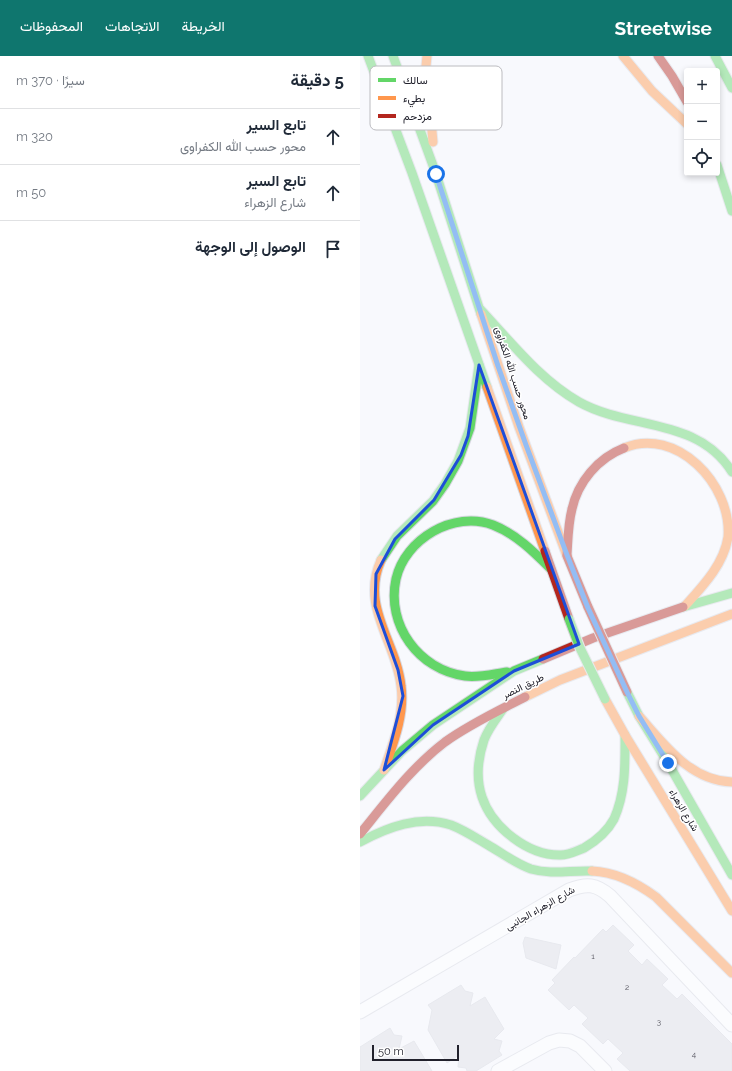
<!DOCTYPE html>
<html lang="ar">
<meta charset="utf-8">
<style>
body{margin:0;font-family:Raleway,Vazirmatn,sans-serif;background:#f6f6f7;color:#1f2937;direction:rtl}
.controls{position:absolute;right:12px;top:12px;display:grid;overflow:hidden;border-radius:4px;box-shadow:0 2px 6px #0003}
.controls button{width:36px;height:36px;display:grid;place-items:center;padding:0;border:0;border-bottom:1px solid #e0e1e3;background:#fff;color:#1f2937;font:20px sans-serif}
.scale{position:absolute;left:12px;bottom:10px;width:87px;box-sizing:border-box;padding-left:4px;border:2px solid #21212c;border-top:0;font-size:11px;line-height:14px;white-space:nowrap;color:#21212c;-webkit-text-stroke:3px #fff;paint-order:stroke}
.stop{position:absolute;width:12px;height:12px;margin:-9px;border:3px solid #1a73e8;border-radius:50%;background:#fff}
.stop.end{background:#1a73e8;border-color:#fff;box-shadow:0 1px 4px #0008}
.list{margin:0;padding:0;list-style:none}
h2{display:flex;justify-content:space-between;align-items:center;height:52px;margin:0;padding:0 16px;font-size:17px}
h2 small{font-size:13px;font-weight:400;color:#747a83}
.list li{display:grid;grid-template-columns:26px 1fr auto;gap:12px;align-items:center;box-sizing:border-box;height:56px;padding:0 16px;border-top:1px solid #e0e1e3}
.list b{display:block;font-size:15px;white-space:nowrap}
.list p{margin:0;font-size:13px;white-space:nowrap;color:#747a83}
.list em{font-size:13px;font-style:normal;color:#747a83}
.icon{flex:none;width:22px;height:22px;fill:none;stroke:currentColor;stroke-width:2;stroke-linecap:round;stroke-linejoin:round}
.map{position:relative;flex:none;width:372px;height:1015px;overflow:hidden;direction:ltr}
header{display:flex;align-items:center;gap:24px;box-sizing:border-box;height:56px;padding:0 20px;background:#0f766e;color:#fff}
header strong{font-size:19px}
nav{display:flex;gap:22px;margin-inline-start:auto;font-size:14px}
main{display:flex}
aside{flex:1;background:#fff}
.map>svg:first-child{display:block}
.building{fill:#dedee4;stroke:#d4d5dd}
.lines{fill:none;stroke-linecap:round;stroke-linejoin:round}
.street-casing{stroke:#d6d7df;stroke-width:15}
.fast-casing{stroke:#d6d7df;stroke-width:11}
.slow-casing{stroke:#d6d7df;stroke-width:11}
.jam-casing{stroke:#d6d7df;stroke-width:11}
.street{stroke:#fefeff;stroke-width:13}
.fast{stroke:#63d668;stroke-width:9}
.slow{stroke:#ff974d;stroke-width:9}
.jam{stroke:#b3261e;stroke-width:9}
.fast-bridge-casing{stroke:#d5d5d8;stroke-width:11;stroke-linecap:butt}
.jam-bridge-casing{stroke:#d5d5d8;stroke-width:11;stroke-linecap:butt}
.fast-bridge{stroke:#63d668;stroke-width:9}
.jam-bridge{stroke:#b3261e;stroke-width:9}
.route{stroke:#1a73e8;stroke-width:5}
.marked{fill:none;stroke:#1d4ed8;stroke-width:3;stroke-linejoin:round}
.labels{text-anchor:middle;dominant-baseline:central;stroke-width:3;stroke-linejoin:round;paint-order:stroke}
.number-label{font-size:8px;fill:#54545e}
.street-label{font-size:10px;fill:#21212c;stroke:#fff}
.key{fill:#fff;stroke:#bcbcc0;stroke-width:1}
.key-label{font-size:11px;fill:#21212c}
</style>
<header>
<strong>Streetwise</strong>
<nav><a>الخريطة</a><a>الاتجاهات</a><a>المحفوظات</a></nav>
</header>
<main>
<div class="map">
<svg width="372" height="1015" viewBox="0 0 372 1015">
<rect width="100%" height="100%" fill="#f8f9fd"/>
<g class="building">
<path d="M253 869 274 889 268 895 282 909 287 903 308 923 302 929 317 943 322 938 372 988V1015H270L257 1003 263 997 248 983 243 988 222 968 228 962 214 949 209 954 188 934 195 927 192 924 214 901 215 902 243 873 246 876Z"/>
<path d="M165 881 201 889 196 913 166 902 163 887Z"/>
<path d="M101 929 105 935 113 937 110 950 125 941 144 973 134 983 142 985 139 995 142 999 116 1015H107L106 1012 98 1011 99 999 87 1007 68 974 72 954 68 949Z"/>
<path d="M30 972 34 979 42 980 39 993 54 985 72 1015H0V991Z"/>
</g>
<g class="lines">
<g class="street-casing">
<g id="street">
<path d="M0 956 209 834C227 827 236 828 250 840L372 969"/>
<path d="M138 1015 189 987 199 984 210 985 220 990 245 1015"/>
</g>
</g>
<g class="fast-casing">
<g id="fast">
<path d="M8 0 52 117 127 331"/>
<path d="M33 0 75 115 121 258"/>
<path d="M355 0 372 32"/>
<path d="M357 109 372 155"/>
<path d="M120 253C151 286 179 323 219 346 269 374 338 361 372 416"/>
<path d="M21 504 37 480 73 445 85 428 98 405 110 372 119 309"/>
<path d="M323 551 372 537"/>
<path d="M147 616C133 618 119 622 105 620 59 614 26 569 36 523 45 483 94 454 133 469 156 478 174 496 191 513"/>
<path d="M267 636 279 660 308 707 372 819"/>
<path d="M143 653C136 663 128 673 124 684 118 702 116 723 122 741 132 771 168 800 201 799 209 799 216 795 224 792 236 785 247 776 254 763 266 736 265 708 265 679"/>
<path d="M0 740 42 695 73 669 154 615 183 603"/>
<path d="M0 786C28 771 59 759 91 769 104 774 116 782 128 789 142 797 156 808 171 813 192 819 211 814 232 815"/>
</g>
</g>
<g class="slow-casing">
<g id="slow">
<path d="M67 0 66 10 73 86"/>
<path d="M263 0 292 35 327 68"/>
<path d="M121 258 159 371 207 500"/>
<path d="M127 331 185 495"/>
<path d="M264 392C316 370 372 428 368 481 364 508 343 530 325 550"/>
<path d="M21 504C0 551 36 585 41 630 45 658 33 688 24 714"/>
<path d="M165 641 200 624 372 558"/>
<path d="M245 643 265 679 372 855"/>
<path d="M279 660C304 688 330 725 372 726"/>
<path d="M232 815C256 816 277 827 296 841L372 917"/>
</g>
</g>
<g class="jam-casing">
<g id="jam">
<path d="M298 0 312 20 327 46"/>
<path d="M185 495 209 563"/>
<path d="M207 499C208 484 208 468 212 453 218 426 238 402 264 392"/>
<path d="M207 500 228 551"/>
<path d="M183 603 233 582 323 551"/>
<path d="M0 778C26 746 52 711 85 686 110 668 138 655 165 641"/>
</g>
</g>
<use href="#street" class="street"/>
<use href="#fast" class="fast"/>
<use href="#slow" class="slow"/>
<use href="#jam" class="jam"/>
<g class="fast-bridge-casing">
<path id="fast-bridge" d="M209 563 220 592 245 643"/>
</g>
<g class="jam-bridge-casing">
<path id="jam-bridge" d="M228 551 267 636"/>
</g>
<use href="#fast-bridge" class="fast-bridge"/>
<use href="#jam-bridge" class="jam-bridge"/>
</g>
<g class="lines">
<path class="route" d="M76 118 138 310 166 389 207 499 228 552 267 636 279 660 308 707"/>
</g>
<path d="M0 0H372V1015H0ZM119 309 219 588 154 615 73 669 24 714 43 640 38 614 15 550 16 518 35 483 74 444 101 399 108 380Z" fill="#f8f9fd" fill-opacity=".55" fill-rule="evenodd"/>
<path class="marked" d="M119 309 219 588 154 615 73 669 24 714 43 640 38 614 15 550 16 518 35 483 74 444 101 399 108 380Z"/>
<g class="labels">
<g class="number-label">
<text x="233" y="900">1</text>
<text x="267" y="931">2</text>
<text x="299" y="966">3</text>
<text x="334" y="998">4</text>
</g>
<g class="street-label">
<text transform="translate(153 317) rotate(72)">محور حسب الله الكفراوى</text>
<text transform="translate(163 630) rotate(-26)">طريق النصر</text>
<text transform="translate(324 754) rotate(59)">شارع الزهراء</text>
<text transform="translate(180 852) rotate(-30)">شارع الزهراء الجانبى</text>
</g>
</g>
<rect x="10" y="10" width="132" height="64" rx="6" class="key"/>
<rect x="18" y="22" width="18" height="4" fill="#63d668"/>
<rect x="18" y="40" width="18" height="4" fill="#ff974d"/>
<rect x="18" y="58" width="18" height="4" fill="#b3261e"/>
<g class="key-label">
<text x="43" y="28">سالك</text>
<text x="43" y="46">بطيء</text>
<text x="43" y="64">مزدحم</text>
</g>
</svg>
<div class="controls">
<button>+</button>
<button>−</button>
<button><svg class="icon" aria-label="locate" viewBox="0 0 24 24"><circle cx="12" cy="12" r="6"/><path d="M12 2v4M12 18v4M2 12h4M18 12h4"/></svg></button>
</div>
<div class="scale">50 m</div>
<div class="stop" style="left:76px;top:118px"></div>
<div class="stop end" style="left:308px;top:707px"></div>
</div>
<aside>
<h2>5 دقيقة<small>سيرًا · 370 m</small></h2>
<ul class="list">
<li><svg class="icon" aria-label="ahead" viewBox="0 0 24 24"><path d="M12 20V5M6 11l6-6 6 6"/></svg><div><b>تابع السير</b><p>محور حسب الله الكفراوى</p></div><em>320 m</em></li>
<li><svg class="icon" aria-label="ahead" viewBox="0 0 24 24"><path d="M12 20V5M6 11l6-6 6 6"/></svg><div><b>تابع السير</b><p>شارع الزهراء</p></div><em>50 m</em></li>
<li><svg class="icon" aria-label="arrive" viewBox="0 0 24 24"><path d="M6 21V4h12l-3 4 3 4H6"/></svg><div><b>الوصول إلى الوجهة</b></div></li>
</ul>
</aside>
</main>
